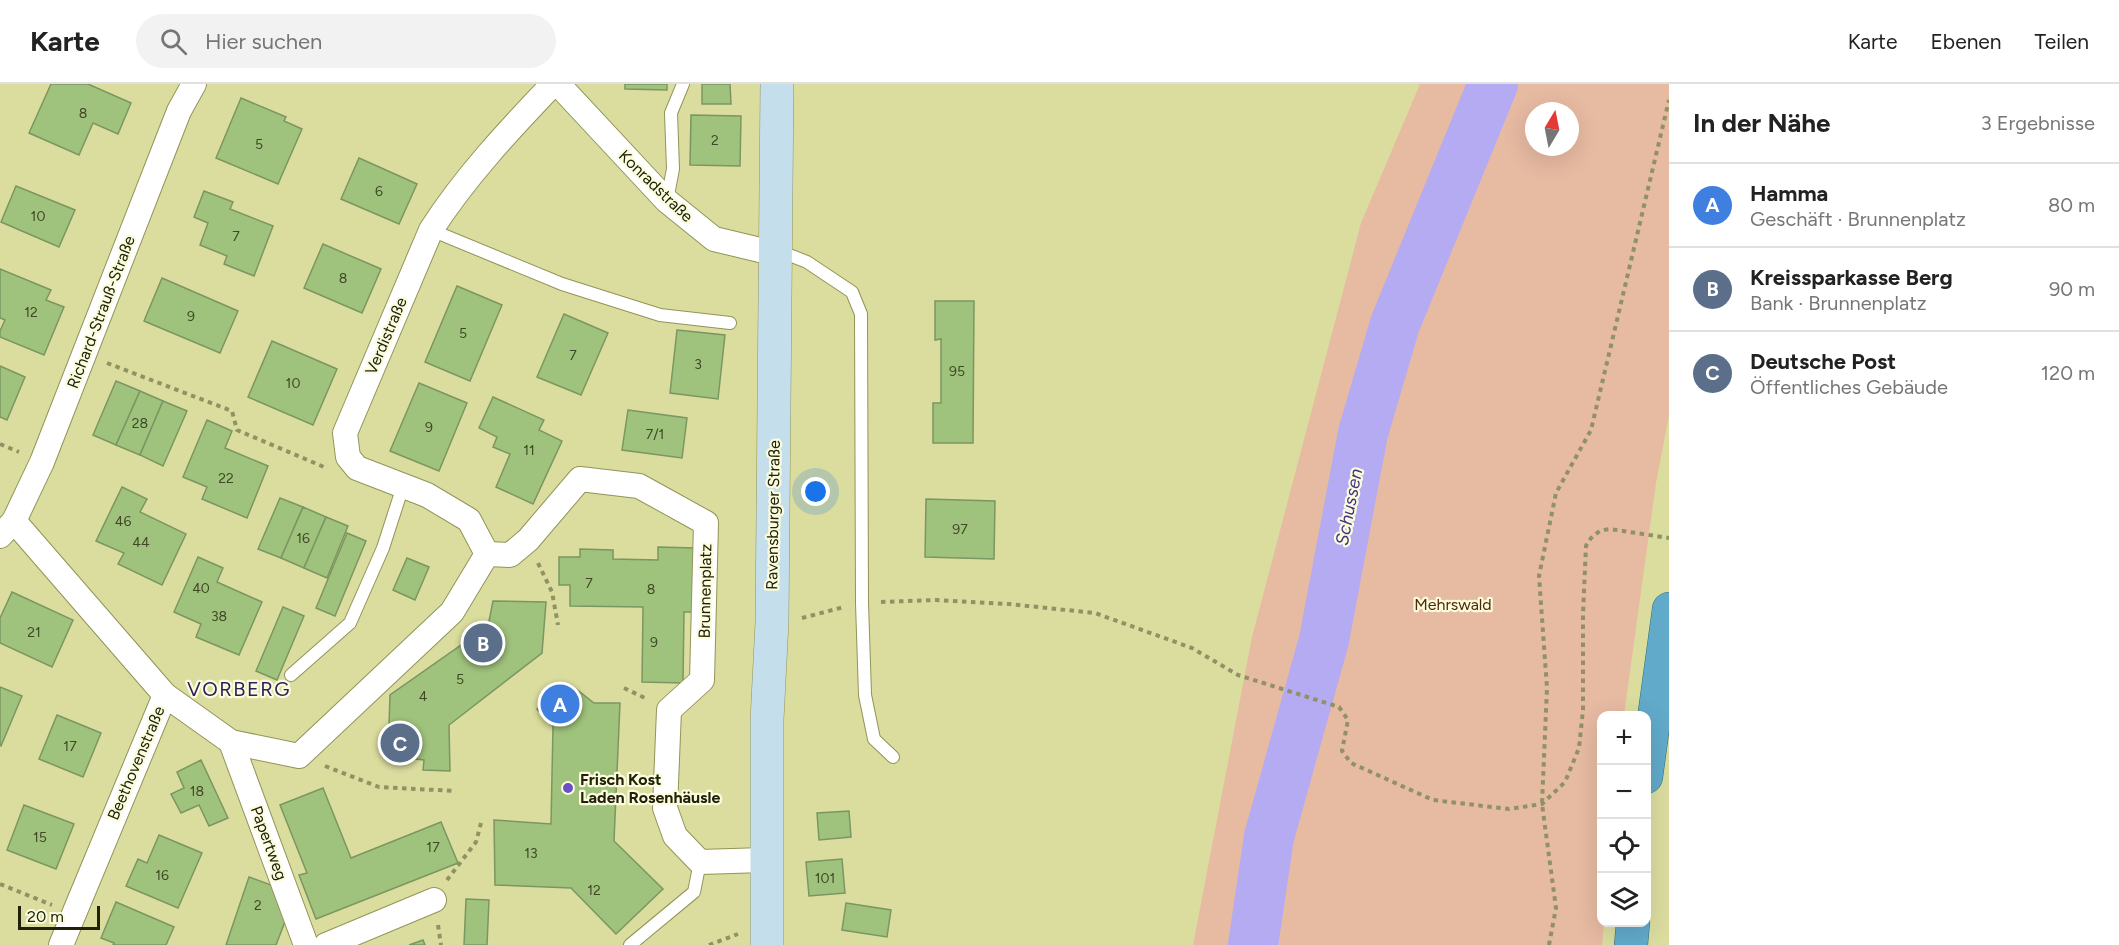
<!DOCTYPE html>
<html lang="de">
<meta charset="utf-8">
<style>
body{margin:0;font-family:Figtree,sans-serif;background:#f2f2f2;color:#222}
.controls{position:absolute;right:18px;bottom:18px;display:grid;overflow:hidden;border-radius:12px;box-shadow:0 6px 24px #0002}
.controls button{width:54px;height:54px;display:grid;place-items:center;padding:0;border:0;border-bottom:2px solid #e0e0e0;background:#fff;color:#222;font:30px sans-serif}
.compass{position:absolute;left:1525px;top:18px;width:54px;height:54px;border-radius:50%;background:#fff;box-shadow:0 6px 24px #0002;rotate:10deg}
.scale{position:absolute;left:18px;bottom:15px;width:82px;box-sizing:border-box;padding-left:6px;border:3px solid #202108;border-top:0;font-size:16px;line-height:21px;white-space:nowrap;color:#202108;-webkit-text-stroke:4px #fafcdd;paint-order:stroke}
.you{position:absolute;left:816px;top:408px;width:21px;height:21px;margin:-15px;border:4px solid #fff;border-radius:50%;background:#1a73e8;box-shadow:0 0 0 9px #1a73e833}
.badge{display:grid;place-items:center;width:39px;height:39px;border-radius:50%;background:#db2777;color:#fff;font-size:20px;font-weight:700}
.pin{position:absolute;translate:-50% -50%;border:3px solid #fff;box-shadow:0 2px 6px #0006}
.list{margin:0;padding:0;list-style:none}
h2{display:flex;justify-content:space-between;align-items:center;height:78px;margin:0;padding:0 24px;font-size:26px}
h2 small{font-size:20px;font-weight:400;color:#767676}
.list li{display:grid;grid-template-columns:39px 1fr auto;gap:18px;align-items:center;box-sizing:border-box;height:84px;padding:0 24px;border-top:2px solid #e0e0e0}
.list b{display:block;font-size:22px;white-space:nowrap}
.list p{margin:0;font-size:20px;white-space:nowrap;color:#767676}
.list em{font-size:20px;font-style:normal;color:#767676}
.icon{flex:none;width:33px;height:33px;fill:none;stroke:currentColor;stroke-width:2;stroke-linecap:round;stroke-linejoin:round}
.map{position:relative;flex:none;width:1669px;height:861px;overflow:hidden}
header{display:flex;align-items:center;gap:36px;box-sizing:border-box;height:84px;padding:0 30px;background:#fff;border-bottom:2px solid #e0e0e0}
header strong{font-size:28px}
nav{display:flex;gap:33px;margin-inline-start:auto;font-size:21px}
.search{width:420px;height:54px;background:#f2f2f2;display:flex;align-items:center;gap:15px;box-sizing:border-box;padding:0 21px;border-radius:33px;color:#767676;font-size:22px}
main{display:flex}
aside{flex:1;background:#fff}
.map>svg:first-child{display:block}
.green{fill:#e7baa2;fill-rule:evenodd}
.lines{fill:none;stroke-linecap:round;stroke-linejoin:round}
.river{stroke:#b4abf2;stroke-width:50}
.building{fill:#9fc27c;stroke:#7c9661;stroke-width:1.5}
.service-casing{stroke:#929458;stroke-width:14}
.minor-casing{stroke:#929458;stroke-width:26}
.secondary-casing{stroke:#929458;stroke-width:34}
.trunk-casing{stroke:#326c7d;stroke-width:34}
.path{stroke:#909263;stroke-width:4;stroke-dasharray:4.5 4.5;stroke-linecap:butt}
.service{stroke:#fff;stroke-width:12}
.minor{stroke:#fff;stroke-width:24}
.secondary{stroke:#c4dfeb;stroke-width:33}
.trunk{stroke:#62aaca;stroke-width:33}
.poi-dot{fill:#6c4fc8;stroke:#fafcdd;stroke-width:2}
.labels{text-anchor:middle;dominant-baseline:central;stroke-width:4.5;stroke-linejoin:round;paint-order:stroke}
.number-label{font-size:14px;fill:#404925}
.street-label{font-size:16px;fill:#202108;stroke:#fafcdd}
.park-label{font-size:16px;fill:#532607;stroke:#fafcdd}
.poi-label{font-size:16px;font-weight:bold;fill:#202108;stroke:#fafcdd;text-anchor:start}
.water-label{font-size:18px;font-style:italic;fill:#443182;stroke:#fafcdd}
.quarter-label{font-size:20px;letter-spacing:1.5px;fill:#2e205a;stroke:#fafcdd}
</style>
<header>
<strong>Karte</strong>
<div class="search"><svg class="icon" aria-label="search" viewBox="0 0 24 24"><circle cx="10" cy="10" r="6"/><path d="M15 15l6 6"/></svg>Hier suchen</div>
<nav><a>Karte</a><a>Ebenen</a><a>Teilen</a></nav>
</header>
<main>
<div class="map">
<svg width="1669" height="861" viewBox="0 0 1669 861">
<rect width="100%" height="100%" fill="#dbdd9f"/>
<path class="green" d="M1420 0H1669V331L1656 399 1624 631 1602 632V838L1604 839 1602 861H1193L1252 553 1361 139ZM1534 27H1570V63H1534Z"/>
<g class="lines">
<path class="river" d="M1253 861 1269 753 1324 556 1363 349 1395 240 1493 0"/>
</g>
<g class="building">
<path d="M51 0H88L131 19 118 50 93 39 79 71 29 49Z"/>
<path d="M625 0H667V6L625 5Z"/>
<path d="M702 0H730L731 20H702Z"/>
<path d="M241 14 286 33 284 37 302 45 278 100 216 74Z"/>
<path d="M691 31 741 32 740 82 690 81Z"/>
<path d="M359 74 417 100 399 140 341 115Z"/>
<path d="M16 102 75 126 59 163 1 138Z"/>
<path d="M204 107 233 118 230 125 273 142 254 192 224 180 227 172 200 161 208 139 194 133Z"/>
<path d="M323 160 381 185 362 229 304 204Z"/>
<path d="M0 185 51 206 46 216 64 223 44 271 0 253V247L5 236 0 234Z"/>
<path d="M162 194 238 227 220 269 144 237Z"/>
<path d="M457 202 502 221 470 297 425 278Z"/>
<path d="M935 217H974L973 359H933V319H941V255L935 256Z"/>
<path d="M564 230 608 249 581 311 537 293Z"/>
<path d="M677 246 725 251 718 315 670 309Z"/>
<path d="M272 257 337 285 313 341 248 313Z"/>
<path d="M0 282 25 293 7 336 0 333Z"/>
<path d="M116 297 140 307 116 361 93 351Z"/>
<path d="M419 299 467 319 439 387 390 367Z"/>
<path d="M140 307 163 317 140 371 116 361Z"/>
<path d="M493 313 544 336 539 346 562 357 533 420 496 403 510 370 493 363 497 353 479 344Z"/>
<path d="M163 317 187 327 163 382 140 371Z"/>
<path d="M628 326 687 334 682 374 622 366Z"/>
<path d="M207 336 232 347 225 364 268 382 247 434 202 415 207 403 183 393Z"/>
<path d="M122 403 147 415 140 428 186 450 162 501 118 480 124 469 96 457Z"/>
<path d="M280 414 303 423 281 474 258 465Z"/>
<path d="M926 415 995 417 994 475 925 473Z"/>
<path d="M303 423 326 433 304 484 281 474Z"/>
<path d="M326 433 348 442 327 494 304 484Z"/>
<path d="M347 449 366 457 335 532 316 524Z"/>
<path d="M658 463 695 464 694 528H684L683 599 642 598 643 523 570 522V501H559V473H580V465L613 466V475L658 476Z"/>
<path d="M198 473 223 484 217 498 262 518 239 571 196 553 201 540 174 528Z"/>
<path d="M407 474 429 483 415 516 393 506Z"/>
<path d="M12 508 73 536 52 583 0 559V534Z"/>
<path d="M493 517 546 518 542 569 449 641 450 687 423 686 424 676 388 672 390 611 488 542Z"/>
<path d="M283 523 304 532 277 596 256 587Z"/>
<path d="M571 601 594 619H620L614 757 663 805 616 850 571 804 495 801 494 736 551 740 553 642 537 625Z"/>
<path d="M0 603 22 612 1 662 0 661Z"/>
<path d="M57 631 101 649 83 693 39 675Z"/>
<path d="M201 676 228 734 209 742 199 721 181 729 171 710 184 704 177 688Z"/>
<path d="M323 704 351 774 441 738 458 779 316 835 299 791 307 789 280 721Z"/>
<path d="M24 721 74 740 56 785 7 766Z"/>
<path d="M849 727 851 753 819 756 817 729Z"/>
<path d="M159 751 202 769 178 824 126 802 138 775 147 779Z"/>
<path d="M842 775 845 809 809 812 806 778Z"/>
<path d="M249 793 271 801 286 835 276 861H226Z"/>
<path d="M466 815 489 816 487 861H464Z"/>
<path d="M116 818 174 843 166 861H113L114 859 101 854Z"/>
<path d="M846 819 891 826 887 853 842 846Z"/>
<path d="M423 856 425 861H409Z"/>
</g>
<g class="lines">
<g class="service-casing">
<g id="service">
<path d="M667 116 673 85 671 29 683 0"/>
<path d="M431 146 562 200 660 231 730 239"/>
<path d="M779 167 807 178 852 208 861 230 862 519 865 611 874 655 893 673"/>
<path d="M291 591 350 539 383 464 403 402"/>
<path d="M630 861 694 808 700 778"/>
</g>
</g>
<g class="minor-casing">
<g id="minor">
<path d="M558 0 667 117 714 155 760 166H775"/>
<path d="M14 437 165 611 61 861"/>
<path d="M0 452 14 437 42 378 179 27 194 0"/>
<path d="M487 470 510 471 528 456 580 395 639 402 706 439 702 596 669 626 665 724 675 752 700 778 766 776"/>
<path d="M487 470 469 436 427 411 357 384 348 373 345 349 431 146C465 93 509 46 553 0"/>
<path d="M165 611 231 658 299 672 452 528 487 470"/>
<path d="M231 658 306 861"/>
<path d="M326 861 434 816"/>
</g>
</g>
<g class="secondary-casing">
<path id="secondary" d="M767 861V636L772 538 777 0"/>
</g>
<g class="trunk-casing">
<g id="trunk">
<path d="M1646 693 1669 525"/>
<path d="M1631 861 1633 838"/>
</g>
</g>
<g class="path">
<path d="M107 279 232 327 237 346 324 383"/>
<path d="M0 360 19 368"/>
<path d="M538 479 552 508 558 541"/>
<path d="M881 518 936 516 1009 520 1095 529 1192 564 1238 591 1339 623 1348 636 1342 667 1351 679 1433 716 1509 725 1542 720 1565 698 1579 664 1583 626V530L1586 462C1591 452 1598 446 1610 445L1669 454"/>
<path d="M802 534 844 523"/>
<path d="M624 604 647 615"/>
<path d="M325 682 379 703 455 707"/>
<path d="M447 796 476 758 481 739"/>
<path d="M0 800 52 821"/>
<path d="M438 841 441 861"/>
<path d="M709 861 738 850"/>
<path d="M1549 861 1556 824 1542 720 1547 604 1539 492 1556 409 1591 346 1669 16"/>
</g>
<use href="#service" class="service"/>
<use href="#minor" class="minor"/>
<use href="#secondary" class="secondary"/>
<use href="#trunk" class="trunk"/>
</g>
<circle class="poi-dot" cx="568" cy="704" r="6"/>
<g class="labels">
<g class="number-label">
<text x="83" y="29">8</text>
<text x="715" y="56">2</text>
<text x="259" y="60">5</text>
<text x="379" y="107">6</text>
<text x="38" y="132">10</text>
<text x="236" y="152">7</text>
<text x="343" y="194">8</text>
<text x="31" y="228">12</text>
<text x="191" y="232">9</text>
<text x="463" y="249">5</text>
<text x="573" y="271">7</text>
<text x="698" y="280">3</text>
<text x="957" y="287">95</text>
<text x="293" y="299">10</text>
<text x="140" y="339">28</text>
<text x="429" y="343">9</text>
<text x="655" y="350">7/1</text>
<text x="529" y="366">11</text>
<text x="226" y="394">22</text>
<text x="123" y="437">46</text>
<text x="960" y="445">97</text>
<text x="303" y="454">16</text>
<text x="141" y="458">44</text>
<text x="589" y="499">7</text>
<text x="201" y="504">40</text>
<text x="651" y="505">8</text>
<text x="219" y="532">38</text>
<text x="34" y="548">21</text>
<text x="654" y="558">9</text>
<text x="460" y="595">5</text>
<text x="423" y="612">4</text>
<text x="70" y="662">17</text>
<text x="197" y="707">18</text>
<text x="40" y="753">15</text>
<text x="433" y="763">17</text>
<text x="531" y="769">13</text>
<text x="162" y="791">16</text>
<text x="825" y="794">101</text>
<text x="594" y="806">12</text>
<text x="258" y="821">2</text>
</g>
<g class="street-label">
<text transform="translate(656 102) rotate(44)">Konradstraße</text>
<text transform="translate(101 228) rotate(-69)">Richard-Strauß-Straße</text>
<text transform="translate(386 252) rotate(-67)">Verdistraße</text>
<text transform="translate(773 431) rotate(-89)">Ravensburger Straße</text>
<text transform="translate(705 507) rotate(-89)">Brunnenplatz</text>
<text transform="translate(136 679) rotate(-67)">Beethovenstraße</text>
<text transform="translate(269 759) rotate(70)">Papertweg</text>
</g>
<g class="park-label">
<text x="1453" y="520">Mehrswald</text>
</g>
<g class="poi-label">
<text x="580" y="695">Frisch Kost<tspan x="580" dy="18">Laden Rosenhäusle</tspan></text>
</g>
<g class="water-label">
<text transform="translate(1349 423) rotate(-79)">Schussen</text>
</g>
<g class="quarter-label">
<text x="239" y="605">VORBERG</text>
</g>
</g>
</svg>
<div class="controls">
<button>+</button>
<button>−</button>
<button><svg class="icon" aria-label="locate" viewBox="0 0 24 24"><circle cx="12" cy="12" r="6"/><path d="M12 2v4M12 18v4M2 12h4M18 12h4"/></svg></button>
<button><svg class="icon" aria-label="layers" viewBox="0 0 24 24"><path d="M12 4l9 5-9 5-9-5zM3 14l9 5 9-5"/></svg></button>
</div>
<svg class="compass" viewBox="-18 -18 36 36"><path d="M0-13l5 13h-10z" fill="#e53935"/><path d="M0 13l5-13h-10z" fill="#767676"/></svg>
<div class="scale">20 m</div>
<div class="you"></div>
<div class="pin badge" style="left:560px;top:620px;background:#3f7fe0">A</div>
<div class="pin badge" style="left:483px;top:559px;background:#5c6f8a">B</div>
<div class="pin badge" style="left:400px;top:659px;background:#5c6f8a">C</div>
</div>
<aside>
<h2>In der Nähe<small>3 Ergebnisse</small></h2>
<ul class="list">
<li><span class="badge" style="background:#3f7fe0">A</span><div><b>Hamma</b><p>Geschäft · Brunnenplatz</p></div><em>80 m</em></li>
<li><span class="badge" style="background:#5c6f8a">B</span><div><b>Kreissparkasse Berg</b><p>Bank · Brunnenplatz</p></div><em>90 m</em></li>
<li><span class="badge" style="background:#5c6f8a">C</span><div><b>Deutsche Post</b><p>Öffentliches Gebäude</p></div><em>120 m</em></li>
</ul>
</aside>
</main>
